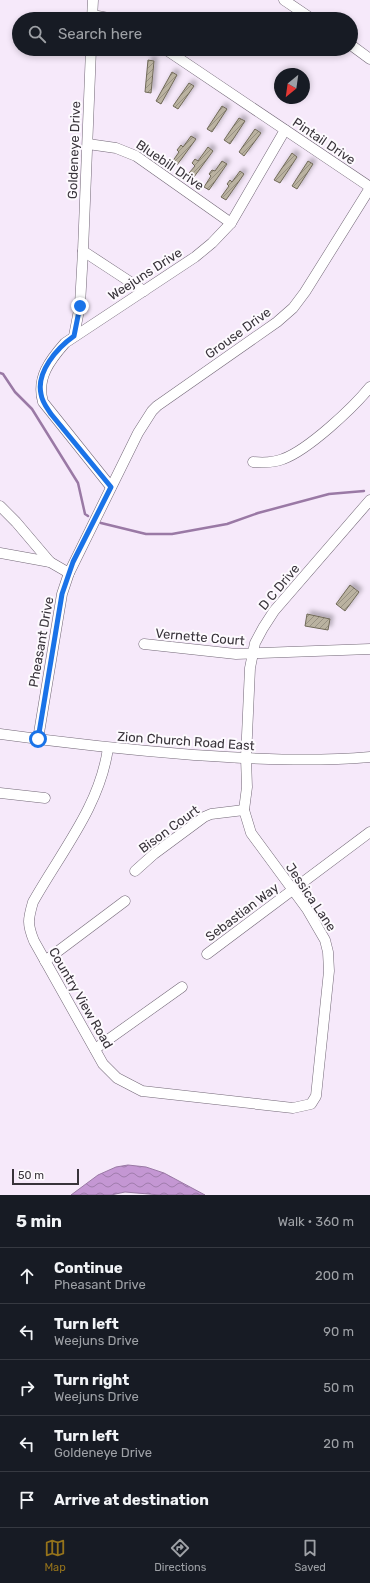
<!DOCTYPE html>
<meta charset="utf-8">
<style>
body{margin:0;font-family:Rubik,sans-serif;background:#242831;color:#f1f3f6}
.compass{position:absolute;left:274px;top:68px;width:36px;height:36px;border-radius:50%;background:#171b24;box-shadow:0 2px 6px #0003;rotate:209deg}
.scale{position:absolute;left:12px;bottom:10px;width:67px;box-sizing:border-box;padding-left:4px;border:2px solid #38333a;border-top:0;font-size:11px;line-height:14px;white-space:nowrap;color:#38333a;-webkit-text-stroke:3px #fdfafe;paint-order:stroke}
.stop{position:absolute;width:12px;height:12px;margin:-9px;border:3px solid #1a73e8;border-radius:50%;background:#fff}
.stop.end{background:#1a73e8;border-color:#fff;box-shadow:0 1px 4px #0008}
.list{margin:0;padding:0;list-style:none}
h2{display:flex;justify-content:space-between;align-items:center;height:52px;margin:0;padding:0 16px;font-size:17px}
h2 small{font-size:13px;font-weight:400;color:#9ea1a6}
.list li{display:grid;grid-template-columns:26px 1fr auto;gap:12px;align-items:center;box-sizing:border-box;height:56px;padding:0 16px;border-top:1px solid #363941}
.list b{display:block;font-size:15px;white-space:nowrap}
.list p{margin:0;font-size:13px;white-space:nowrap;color:#9ea1a6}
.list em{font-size:13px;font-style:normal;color:#9ea1a6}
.icon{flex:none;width:22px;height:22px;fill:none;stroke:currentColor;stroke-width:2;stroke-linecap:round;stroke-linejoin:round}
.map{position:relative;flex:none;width:370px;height:1195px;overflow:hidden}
.search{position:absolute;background:#171b24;box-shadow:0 2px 6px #0003;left:12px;right:12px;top:12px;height:44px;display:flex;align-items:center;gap:10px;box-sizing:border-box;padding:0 14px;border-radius:22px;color:#9ea1a6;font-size:15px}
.sheet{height:332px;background:#171b24}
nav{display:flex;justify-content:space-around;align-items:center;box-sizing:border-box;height:56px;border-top:1px solid #363941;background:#171b24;font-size:11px;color:#9ea1a6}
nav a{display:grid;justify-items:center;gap:2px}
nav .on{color:#95731b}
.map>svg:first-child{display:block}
.water{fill:url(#water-waves);stroke:#9a79a5}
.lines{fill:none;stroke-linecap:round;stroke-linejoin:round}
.stream{stroke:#9a79a5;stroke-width:2.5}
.building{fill:url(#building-hatch);stroke:#706958;filter:url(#shadow)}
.street-casing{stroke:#726776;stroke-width:11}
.street{stroke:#fff;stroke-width:10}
.route{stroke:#1a73e8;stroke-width:5}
.labels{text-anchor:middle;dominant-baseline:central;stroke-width:4;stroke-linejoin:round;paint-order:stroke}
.street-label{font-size:13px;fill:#38333a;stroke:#fdfafe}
</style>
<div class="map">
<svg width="370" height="1195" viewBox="0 0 370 1195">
<defs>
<pattern id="water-waves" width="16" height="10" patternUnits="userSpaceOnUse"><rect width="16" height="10" fill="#c497d3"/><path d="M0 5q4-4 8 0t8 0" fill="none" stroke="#a07cac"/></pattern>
<pattern id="building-hatch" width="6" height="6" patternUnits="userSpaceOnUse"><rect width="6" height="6" fill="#bab2a0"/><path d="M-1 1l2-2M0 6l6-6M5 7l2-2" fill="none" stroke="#989183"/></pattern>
<filter id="shadow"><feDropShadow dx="3.5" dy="-3.5" stdDeviation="2" flood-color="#0004"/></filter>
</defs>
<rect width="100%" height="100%" fill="#f6e9fa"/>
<path class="water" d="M128 1165 146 1167 164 1173 205 1195H160L125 1192 111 1195H71L98 1175 116 1167Z"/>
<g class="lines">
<g class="stream">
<path d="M0 373 3 374 15 392 32 409 78 483 85 514 88 516"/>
<path d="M101 523 146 534H172L227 524 258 513 329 494 364 491"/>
</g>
</g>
<g class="building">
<path d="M148 60 154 61 151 93 145 92Z"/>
<path d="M172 72 177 75 161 104 156 101Z"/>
<path d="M189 83 194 86 178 109 173 106Z"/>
<path d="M222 106 227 109 212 132 207 129Z"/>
<path d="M239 118 245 121 230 144 224 140Z"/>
<path d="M255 129 261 133 244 156 239 152Z"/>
<path d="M191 136 196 139 177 165 172 162 179 152 177 150 181 145 183 147Z"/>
<path d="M208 147 213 151 194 177 189 173 195 166 192 163 195 159 198 161Z"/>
<path d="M292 153 297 157 280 183 274 180Z"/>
<path d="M222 161 227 164 209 190 204 187 211 176 209 174 212 170 215 171Z"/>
<path d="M308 161 313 164 297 189 292 186Z"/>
<path d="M240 171 244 174 226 200 221 197 229 186 227 184 230 180 232 182Z"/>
<path d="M350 585 359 592 345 611 336 604Z"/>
<path d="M307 614 330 619 328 630 305 626Z"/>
</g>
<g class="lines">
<g class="street-casing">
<g id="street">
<path d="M284 0 312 19"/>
<path d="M92 15 114 19"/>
<path d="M92 19 93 0"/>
<path d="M351 45 370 59"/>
<path d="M91 49 83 251 144 291"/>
<path d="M165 49 370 187"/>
<path d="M88 144 116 148 136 156 231 223"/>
<path d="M74 336 80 305 83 251"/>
<path d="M253 462C264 463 273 463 283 459 308 450 353 408 370 387"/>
<path d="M111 487 43 402C36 378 50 360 65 343L195 257 212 243 231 223 285 130"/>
<path d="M0 506 16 522 50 562"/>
<path d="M0 553 50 562 69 573"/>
<path d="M144 644 236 654 370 649"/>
<path d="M0 734C65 743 129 750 194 755 253 759 311 762 370 757"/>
<path d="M38 739 62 594 69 573 138 433 152 411 157 406 277 322 293 308 305 292 370 188"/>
<path d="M108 748C100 806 61 852 33 902 28 919 27 924 34 941L103 1064 117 1078 142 1091 293 1108 311 1104 316 1096 329 971 328 952 325 940 307 909 251 833 244 810 247 787 246 758 250 668 255 643 263 628 274 611 370 500"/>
<path d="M0 793 45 798"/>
<path d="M135 871 154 854 204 817 211 814 244 810"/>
<path d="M207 954 370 832"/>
<path d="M45 961 125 901"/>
<path d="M95 1049 182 987"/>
</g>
</g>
<use href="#street" class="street"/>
</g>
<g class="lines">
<path class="route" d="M38 739 62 594 73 562 111 487 51 414C47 408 42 402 41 394 36 372 57 348 74 336L80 306"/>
</g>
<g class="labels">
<g class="street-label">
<text transform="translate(324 141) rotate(34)">Pintail Drive</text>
<text transform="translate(74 150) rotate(-88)">Goldeneye Drive</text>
<text transform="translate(170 165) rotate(34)">Bluebill Drive</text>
<text transform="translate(145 274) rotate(-33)">Weejuns Drive</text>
<text transform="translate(238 333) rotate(-36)">Grouse Drive</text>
<text transform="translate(279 587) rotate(-50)">D C Drive</text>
<text transform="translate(200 637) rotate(5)">Vernette Court</text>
<text transform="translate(41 642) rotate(-80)">Pheasant Drive</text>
<text transform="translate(186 741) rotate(4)">Zion Church Road East</text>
<text transform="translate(169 829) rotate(-36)">Bison Court</text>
<text transform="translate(311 897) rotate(56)">Jessica Lane</text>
<text transform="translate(242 912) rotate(-37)">Sebastian Way</text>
<text transform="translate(81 998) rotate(60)">Country View Road</text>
</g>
</g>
</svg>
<svg class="compass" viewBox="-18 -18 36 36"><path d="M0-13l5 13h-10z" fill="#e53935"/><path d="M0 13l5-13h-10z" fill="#9ea1a6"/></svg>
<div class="scale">50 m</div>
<div class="stop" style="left:38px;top:739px"></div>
<div class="stop end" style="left:80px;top:306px"></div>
<div class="search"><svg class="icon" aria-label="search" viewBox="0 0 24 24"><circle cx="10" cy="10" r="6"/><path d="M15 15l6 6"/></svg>Search here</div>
</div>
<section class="sheet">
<h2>5 min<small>Walk · 360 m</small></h2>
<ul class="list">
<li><svg class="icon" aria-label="ahead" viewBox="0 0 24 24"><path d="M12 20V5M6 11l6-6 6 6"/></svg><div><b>Continue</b><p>Pheasant Drive</p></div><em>200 m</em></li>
<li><svg class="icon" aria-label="left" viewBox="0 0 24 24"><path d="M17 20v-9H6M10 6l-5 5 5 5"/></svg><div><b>Turn left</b><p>Weejuns Drive</p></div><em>90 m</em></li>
<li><svg class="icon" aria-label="right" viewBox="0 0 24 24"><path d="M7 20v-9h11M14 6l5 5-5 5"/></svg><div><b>Turn right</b><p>Weejuns Drive</p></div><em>50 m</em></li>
<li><svg class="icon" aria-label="left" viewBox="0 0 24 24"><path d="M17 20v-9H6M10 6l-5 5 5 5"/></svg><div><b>Turn left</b><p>Goldeneye Drive</p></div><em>20 m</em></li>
<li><svg class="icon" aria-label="arrive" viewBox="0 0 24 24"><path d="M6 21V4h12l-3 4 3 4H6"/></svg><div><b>Arrive at destination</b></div></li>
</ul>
</section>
<nav>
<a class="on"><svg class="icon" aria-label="map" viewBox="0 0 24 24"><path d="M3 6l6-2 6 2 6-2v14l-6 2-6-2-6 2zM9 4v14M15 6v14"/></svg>Map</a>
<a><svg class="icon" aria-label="directions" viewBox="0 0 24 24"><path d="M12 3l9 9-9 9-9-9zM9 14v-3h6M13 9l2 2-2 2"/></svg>Directions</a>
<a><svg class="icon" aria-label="saved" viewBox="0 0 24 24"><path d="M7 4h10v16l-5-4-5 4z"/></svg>Saved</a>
</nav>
